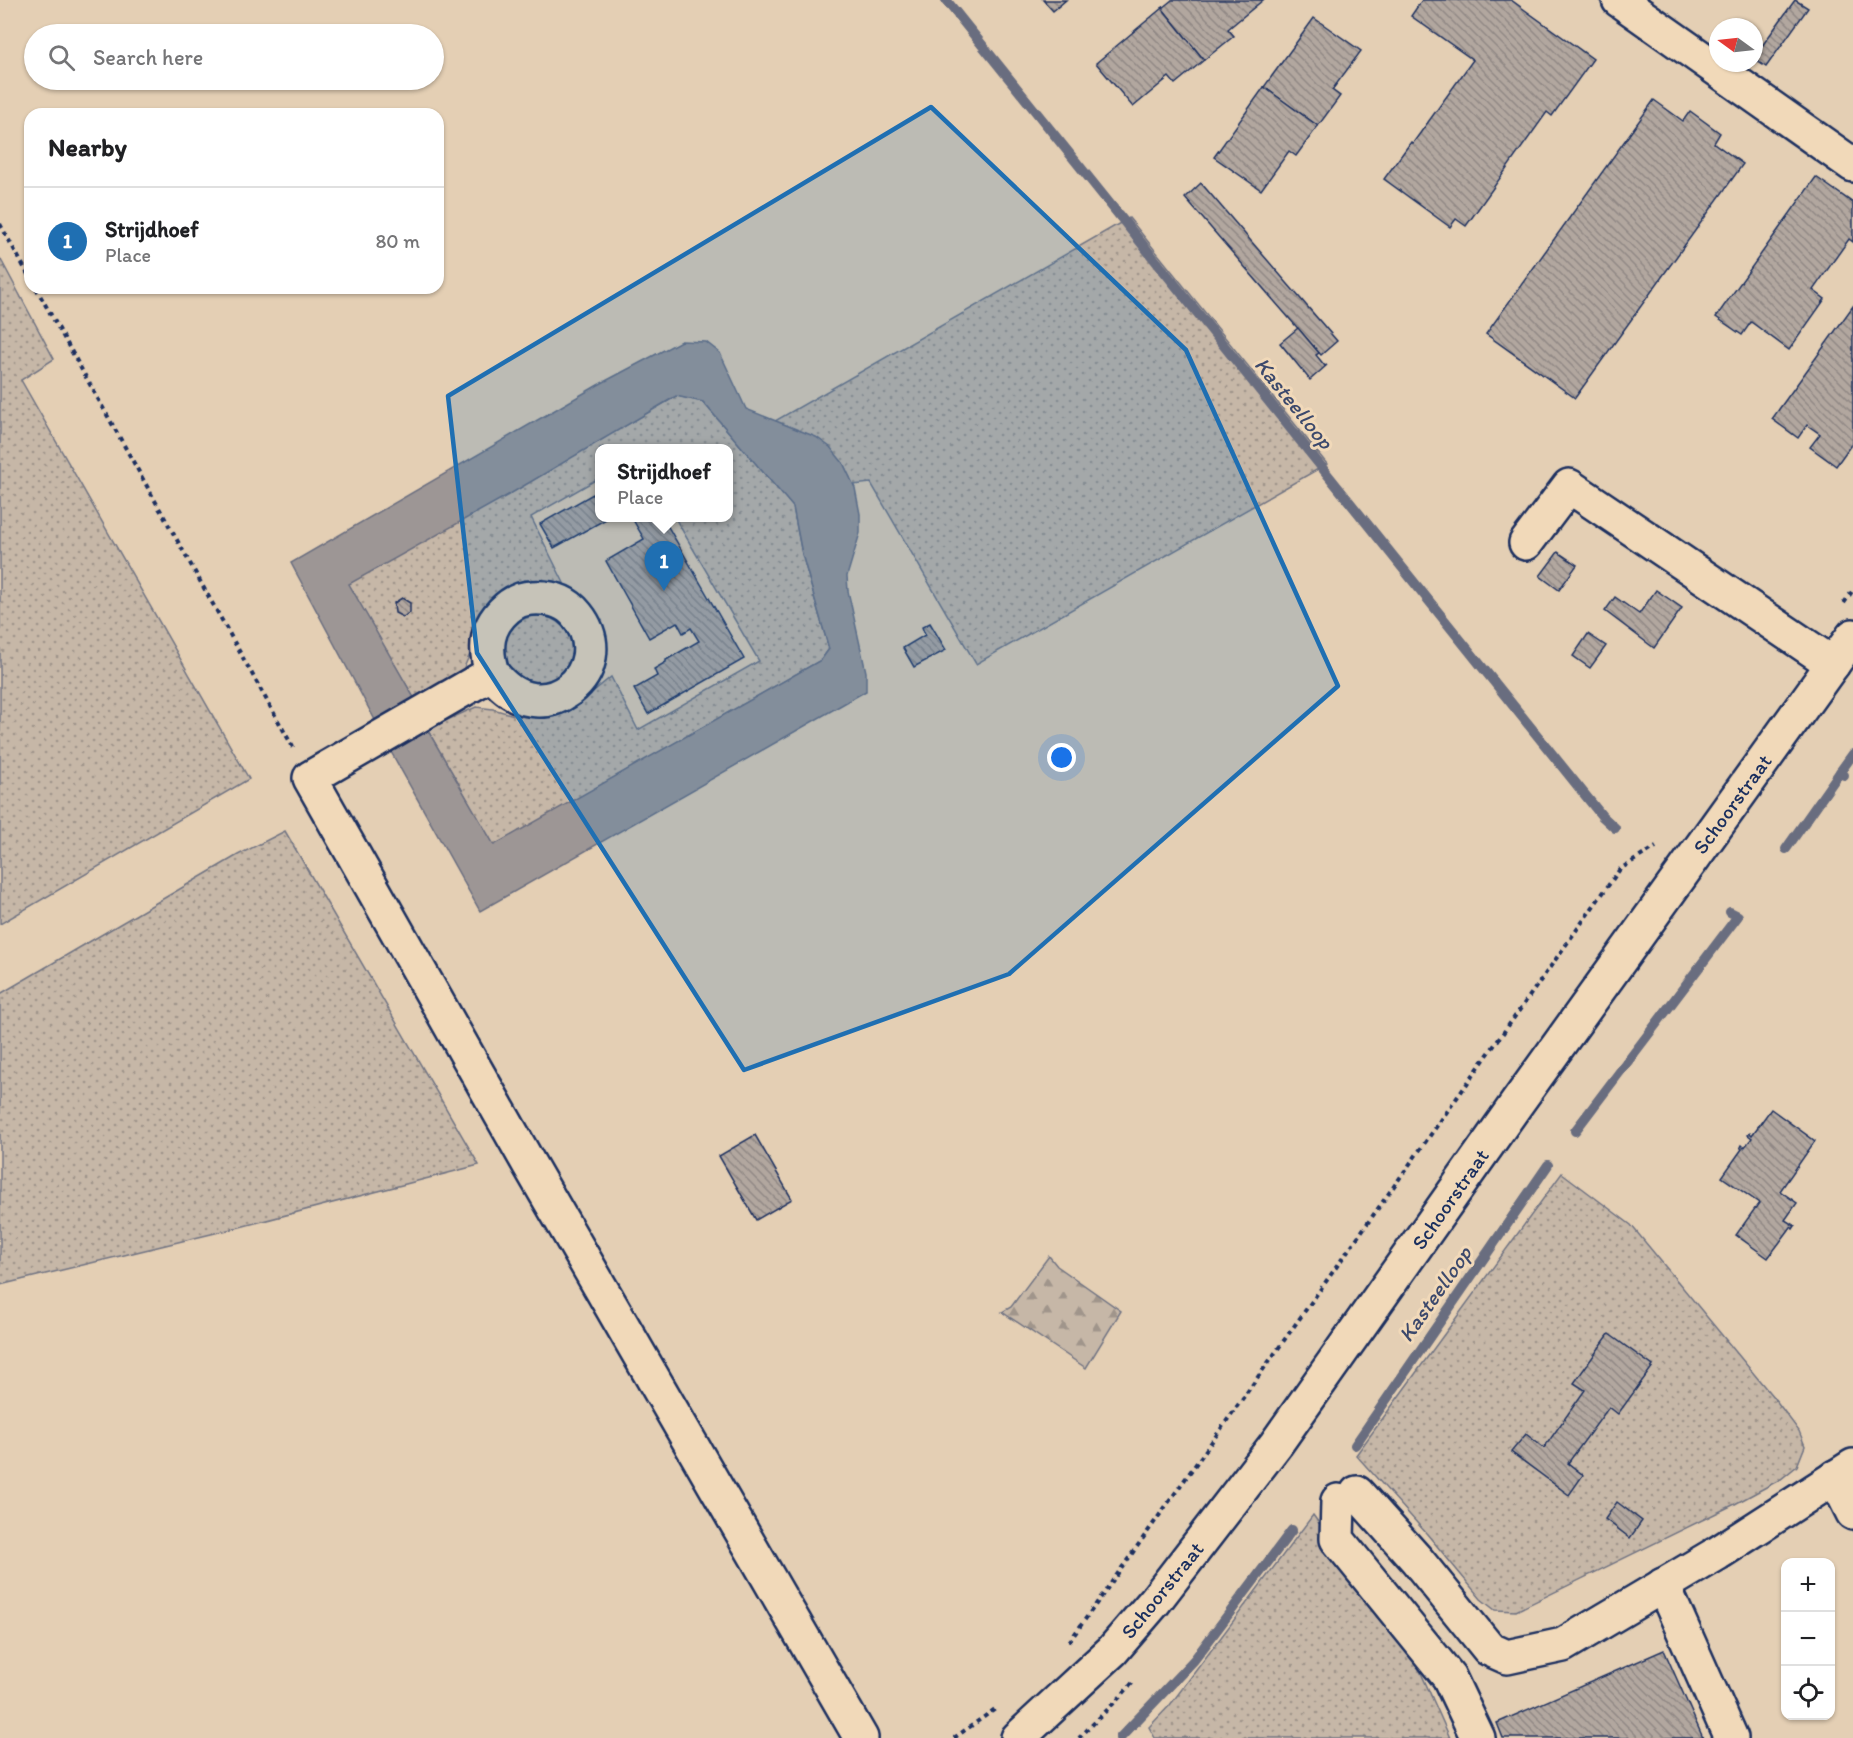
<!DOCTYPE html>
<meta charset="utf-8">
<style>
body{margin:0;font-family:Itim,sans-serif;background:#f6f6f6;color:#202124}
.controls{position:absolute;right:18px;bottom:18px;display:grid;overflow:hidden;border-radius:12px;box-shadow:0 2px 4px #0004}
.controls button{width:54px;height:54px;display:grid;place-items:center;padding:0;border:0;border-bottom:2px solid #e0e0e0;background:#fff;color:#202124;font:30px sans-serif}
.compass{position:absolute;left:1709px;top:18px;width:54px;height:54px;border-radius:50%;background:#fff;box-shadow:0 2px 4px #0004;rotate:285deg}
.you{position:absolute;left:1062px;top:758px;width:21px;height:21px;margin:-15px;border:4px solid #fff;border-radius:50%;background:#1a73e8;box-shadow:0 0 0 9px #1a73e833}
.badge{display:grid;place-items:center;width:39px;height:39px;border-radius:50%;background:#1f6fb2;color:#fff;font-size:20px;font-weight:700}
.pin{position:absolute;translate:-50% -50px;filter:drop-shadow(0 2px 3px #0008)}
.pin::after{content:'';position:absolute;top:32px;width:21px;height:18px;background:inherit;clip-path:polygon(0 0,100% 0,50% 100%)}
.popup{position:absolute;left:595px;top:444px;width:138px;height:78px;box-sizing:border-box;display:grid;place-content:center;border-radius:12px;background:#fff;filter:drop-shadow(0 2px 4px #0005);font-size:20px;white-space:nowrap;color:#757577}
.popup b{font-size:22px;color:#202124}
.popup::after{content:'';position:absolute;left:50%;top:100%;margin-left:-12px;border:12px solid transparent;border-top-color:#fff}
.list{margin:0;padding:0;list-style:none}
h2{display:flex;justify-content:space-between;align-items:center;height:78px;margin:0;padding:0 24px;font-size:26px}
h2 small{font-size:20px;font-weight:400;color:#757577}
.list li{display:grid;grid-template-columns:39px 1fr auto;gap:18px;align-items:center;box-sizing:border-box;height:108px;padding:0 24px;border-top:2px solid #e0e0e0}
.list b{display:block;font-size:22px;white-space:nowrap}
.list p{margin:0;font-size:20px;white-space:nowrap;color:#757577}
.list em{font-size:20px;font-style:normal;color:#757577}
.icon{flex:none;width:33px;height:33px;fill:none;stroke:currentColor;stroke-width:2;stroke-linecap:round;stroke-linejoin:round}
.map{position:relative;flex:none;width:1853px;height:1738px;overflow:hidden}
.search{position:absolute;background:#fff;box-shadow:0 2px 4px #0004;left:24px;top:24px;width:420px;height:66px;display:flex;align-items:center;gap:15px;box-sizing:border-box;padding:0 21px;border-radius:33px;color:#757577;font-size:22px}
.panel{position:absolute;background:#fff;box-shadow:0 2px 4px #0004;left:24px;top:108px;width:420px;height:186px;border-radius:18px}
.map>svg:first-child{display:block}
.grass{fill:url(#grass-dots);stroke:#707382;stroke-width:1.5}
.forest{fill:url(#forest-firs);stroke:#707382;stroke-width:1.5}
.water{fill:#9d9695;stroke:#696d7f;stroke-width:1.5}
.lines{fill:none;stroke-linecap:round;stroke-linejoin:round}
.stream{stroke:#696d7f;stroke-width:10}
.building{fill:url(#building-back-hatch);stroke:#1b2f5e;stroke-width:1.5}
.minor-casing{stroke:#1b2f5e;stroke-width:38}
.path{stroke:#1b2f5e;stroke-width:4;stroke-dasharray:4.5 4.5;stroke-linecap:butt}
.minor{stroke:#f1d9b9;stroke-width:33}
.marked{fill:#1f6fb2;fill-opacity:0.2;stroke:#1f6fb2;stroke-width:4.5;stroke-linejoin:round}
.labels{text-anchor:middle;dominant-baseline:central;stroke-width:6;stroke-linejoin:round;paint-order:stroke}
.street-label{font-size:21px;fill:#1b2f5e;stroke:#f1d9b9}
.water-label{font-size:22px;font-style:italic;fill:#3c496c;stroke:#f1d9b9}
</style>
<div class="map">
<svg width="1853" height="1738" viewBox="0 0 1853 1738">
<defs>
<pattern id="grass-dots" width="8" height="8" patternUnits="userSpaceOnUse" patternTransform="scale(1.5)"><rect width="8" height="8" fill="#c6b7a7"/><path d="M2 2h.1M6 6h.1" fill="none" stroke="#a0958b" stroke-width="1.8" stroke-linecap="round"/></pattern>
<pattern id="forest-firs" width="22" height="20" patternUnits="userSpaceOnUse" patternTransform="scale(1.5)"><rect width="22" height="20" fill="#c6b7a7"/><path d="M5 1l3.5 6h-7zM16 11l3.5 6h-7z" fill="#a0958b"/></pattern>
<pattern id="building-back-hatch" width="6" height="6" patternUnits="userSpaceOnUse" patternTransform="scale(1.5)"><rect width="6" height="6" fill="#b2a79f"/><path d="M-1 5l2 2M0 0l6 6M5-1l2 2" fill="none" stroke="#908885"/></pattern>
</defs>
<rect width="100%" height="100%" fill="#e4cfb4"/>
<filter id="ink" filterUnits="userSpaceOnUse"><feTurbulence type="fractalNoise" baseFrequency=".0167" numOctaves="2"/><feDisplacementMap in="SourceGraphic" scale="12" xChannelSelector="R" yChannelSelector="G"/><feConvolveMatrix kernelMatrix="1 2 1 2 8 2 1 2 1" color-interpolation-filters="sRGB"/></filter>
<g filter="url(#ink)">
<g class="grass">
<path d="M1129 218 1327 464 976 664 871 483 853 485 843 463 775 421Z"/>
<path d="M0 258 54 359 21 380 249 779 0 924Z"/>
<path d="M677 396 703 402 793 507 802 554 829 649 821 660 494 846 427 729 476 707 493 709 517 716 545 718 568 712 611 677 638 730 759 661 675 518H728V448H600L599 478 531 517 564 583 533 585 480 617 470 654 462 672 414 698 348 584Z"/>
<circle cx="538" cy="650" r="34"/>
<path d="M285 831 479 1165 236 1228 0 1285V994L238 855Z"/>
<path d="M1562 1173 1631 1225 1778 1403 1799 1431 1805 1446 1797 1466 1781 1479 1735 1504 1516 1611 1495 1610 1481 1599 1427 1534 1356 1455Z"/>
<path d="M1313 1515 1355 1573 1405 1637 1450 1738H1155L1149 1727 1170 1705Z"/>
</g>
<path class="forest" d="M1049 1256 1057 1266 1121 1311 1086 1368 1002 1312 1011 1307Z"/>
<path class="water" d="M681 341 706 342 720 353 746 409 816 437 830 447 843 463 855 488 860 514V533L847 576 848 591 866 672V691L480 911 390 750 427 729 494 845 821 660 829 649 802 554 793 507 703 402 676 396 510 494 349 584 414 698 375 720 291 563 598 385Z"/>
<g class="lines">
<g class="stream">
<path d="M946 0 1602 816 1615 828"/>
<path d="M1840 772 1853 754"/>
<path d="M1786 849 1840 772 1844 775"/>
<path d="M1575 1131 1738 916 1730 912"/>
<path d="M1355 1445 1548 1165"/>
<path d="M1120 1738 1194 1660 1292 1530"/>
</g>
</g>
<g class="building">
<path d="M1043 0H1066L1053 11Z"/>
<path d="M1172 0H1263L1228 29 1234 36 1204 60 1162 8Z"/>
<path d="M1422 0H1511L1593 59 1552 116 1547 112 1466 226 1456 219 1450 227 1384 179 1411 142 1413 143 1473 60 1411 16Z"/>
<path d="M1795 0 1808 8 1766 67 1754 59V57Z"/>
<path d="M1162 8 1204 60 1175 84 1169 77 1133 107 1096 63Z"/>
<path d="M1314 18 1361 51 1332 90 1340 96 1318 126 1264 87Z"/>
<path d="M1264 87 1318 126 1296 156 1289 151 1261 190 1214 157Z"/>
<path d="M1654 100 1683 121 1690 111 1720 133 1714 143 1743 164 1575 398 1486 334Z"/>
<path d="M1816 177 1853 203V242L1849 239 1813 290 1825 299 1789 350 1751 322 1742 335 1716 317Z"/>
<path d="M1201 183 1337 341 1321 355 1185 198Z"/>
<path d="M1853 306V442L1836 466 1810 447 1820 434 1807 425 1798 438 1772 419Z"/>
<path d="M1298 328 1319 353 1316 355 1325 366 1327 365 1310 380 1280 343Z"/>
<path d="M600 490V518H608L554 548 540 524Z"/>
<path d="M632 518H663L744 659 648 714 634 689 657 676 654 669 666 662V660L699 641 691 628 683 633 677 622 649 638 606 561 644 539Z"/>
<path d="M1558 552 1577 565 1559 590 1540 576Z"/>
<path d="M1656 590 1682 608 1654 648 1605 611 1615 597 1639 614Z"/>
<path d="M402 598 410 603V612L403 617 395 613 394 603Z"/>
<path d="M930 623 946 650 914 667 903 648 925 635 922 627Z"/>
<path d="M1588 634 1606 646 1590 668 1573 656Z"/>
<path d="M1771 1109 1815 1141 1780 1191 1797 1203 1785 1220 1795 1226 1793 1229 1791 1227 1768 1258 1736 1235 1759 1203 1722 1177 1742 1149 1740 1147 1741 1145 1744 1148 1752 1138 1748 1135 1750 1133 1752 1135Z"/>
<path d="M755 1135 792 1199 756 1220 719 1156Z"/>
<path d="M1609 1334 1653 1366 1618 1414 1609 1407 1568 1463 1583 1475 1569 1495 1511 1452 1526 1434 1544 1448 1585 1390 1574 1383Z"/>
<path d="M1617 1502 1642 1521 1630 1538 1605 1519Z"/>
<path d="M1664 1650 1703 1738H1503L1497 1723Z"/>
</g>
<g class="lines">
<g class="minor-casing">
<g id="minor">
<path d="M1619 0 1853 165"/>
<path d="M1526 543 1569 486 1833 664"/>
<path d="M492 673C484 648 486 626 507 608 514 602 523 598 532 598 549 597 566 601 577 615 621 670 541 739 492 673L310 778 529 1164 861 1738"/>
<path d="M1835 1477 1853 1513"/>
<path d="M1357 1493 1417 1560 1489 1649 1507 1657 1563 1645 1718 1553 1853 1466"/>
<path d="M1338 1501 1337 1539 1449 1677 1478 1738"/>
<path d="M1663 1585 1731 1738"/>
<path d="M1018 1738 1112 1651 1155 1601 1276 1444 1517 1103 1853 636"/>
</g>
</g>
<g class="path">
<path d="M0 224 30 278"/>
<path d="M36 288 294 749"/>
<path d="M1844 603 1853 590"/>
<path d="M1069 1642 1620 869 1656 847"/>
<path d="M954 1738 998 1707"/>
<path d="M1079 1738 1121 1696 1135 1680"/>
</g>
<use href="#minor" class="minor"/>
</g>
</g>
<path class="marked" d="M931 107 1186 350 1338 686 1009 974 744 1070 477 653 448 396Z"/>
<g class="labels">
<g class="street-label">
<text transform="translate(1732 804) rotate(-54)">Schoorstraat</text>
<text transform="translate(1450 1199) rotate(-55)">Schoorstraat</text>
<text transform="translate(1162 1590) rotate(-51)">Schoorstraat</text>
</g>
<g class="water-label">
<text transform="translate(1294 403) rotate(51)">Kasteelloop</text>
<text transform="translate(1435 1294) rotate(-55)">Kasteelloop</text>
</g>
</g>
</svg>
<div class="controls">
<button>+</button>
<button>−</button>
<button><svg class="icon" aria-label="locate" viewBox="0 0 24 24"><circle cx="12" cy="12" r="6"/><path d="M12 2v4M12 18v4M2 12h4M18 12h4"/></svg></button>
</div>
<svg class="compass" viewBox="-18 -18 36 36"><path d="M0-13l5 13h-10z" fill="#e53935"/><path d="M0 13l5-13h-10z" fill="#757577"/></svg>
<div class="you"></div>
<div class="pin badge" style="left:664px;top:591px">1</div>
<div class="popup"><b>Strijdhoef</b>Place</div>
<div class="search"><svg class="icon" aria-label="search" viewBox="0 0 24 24"><circle cx="10" cy="10" r="6"/><path d="M15 15l6 6"/></svg>Search here</div>
<section class="panel">
<h2>Nearby<small></small></h2>
<ul class="list">
<li><span class="badge">1</span><div><b>Strijdhoef</b><p>Place</p></div><em>80 m</em></li>
</ul>
</section>
</div>
